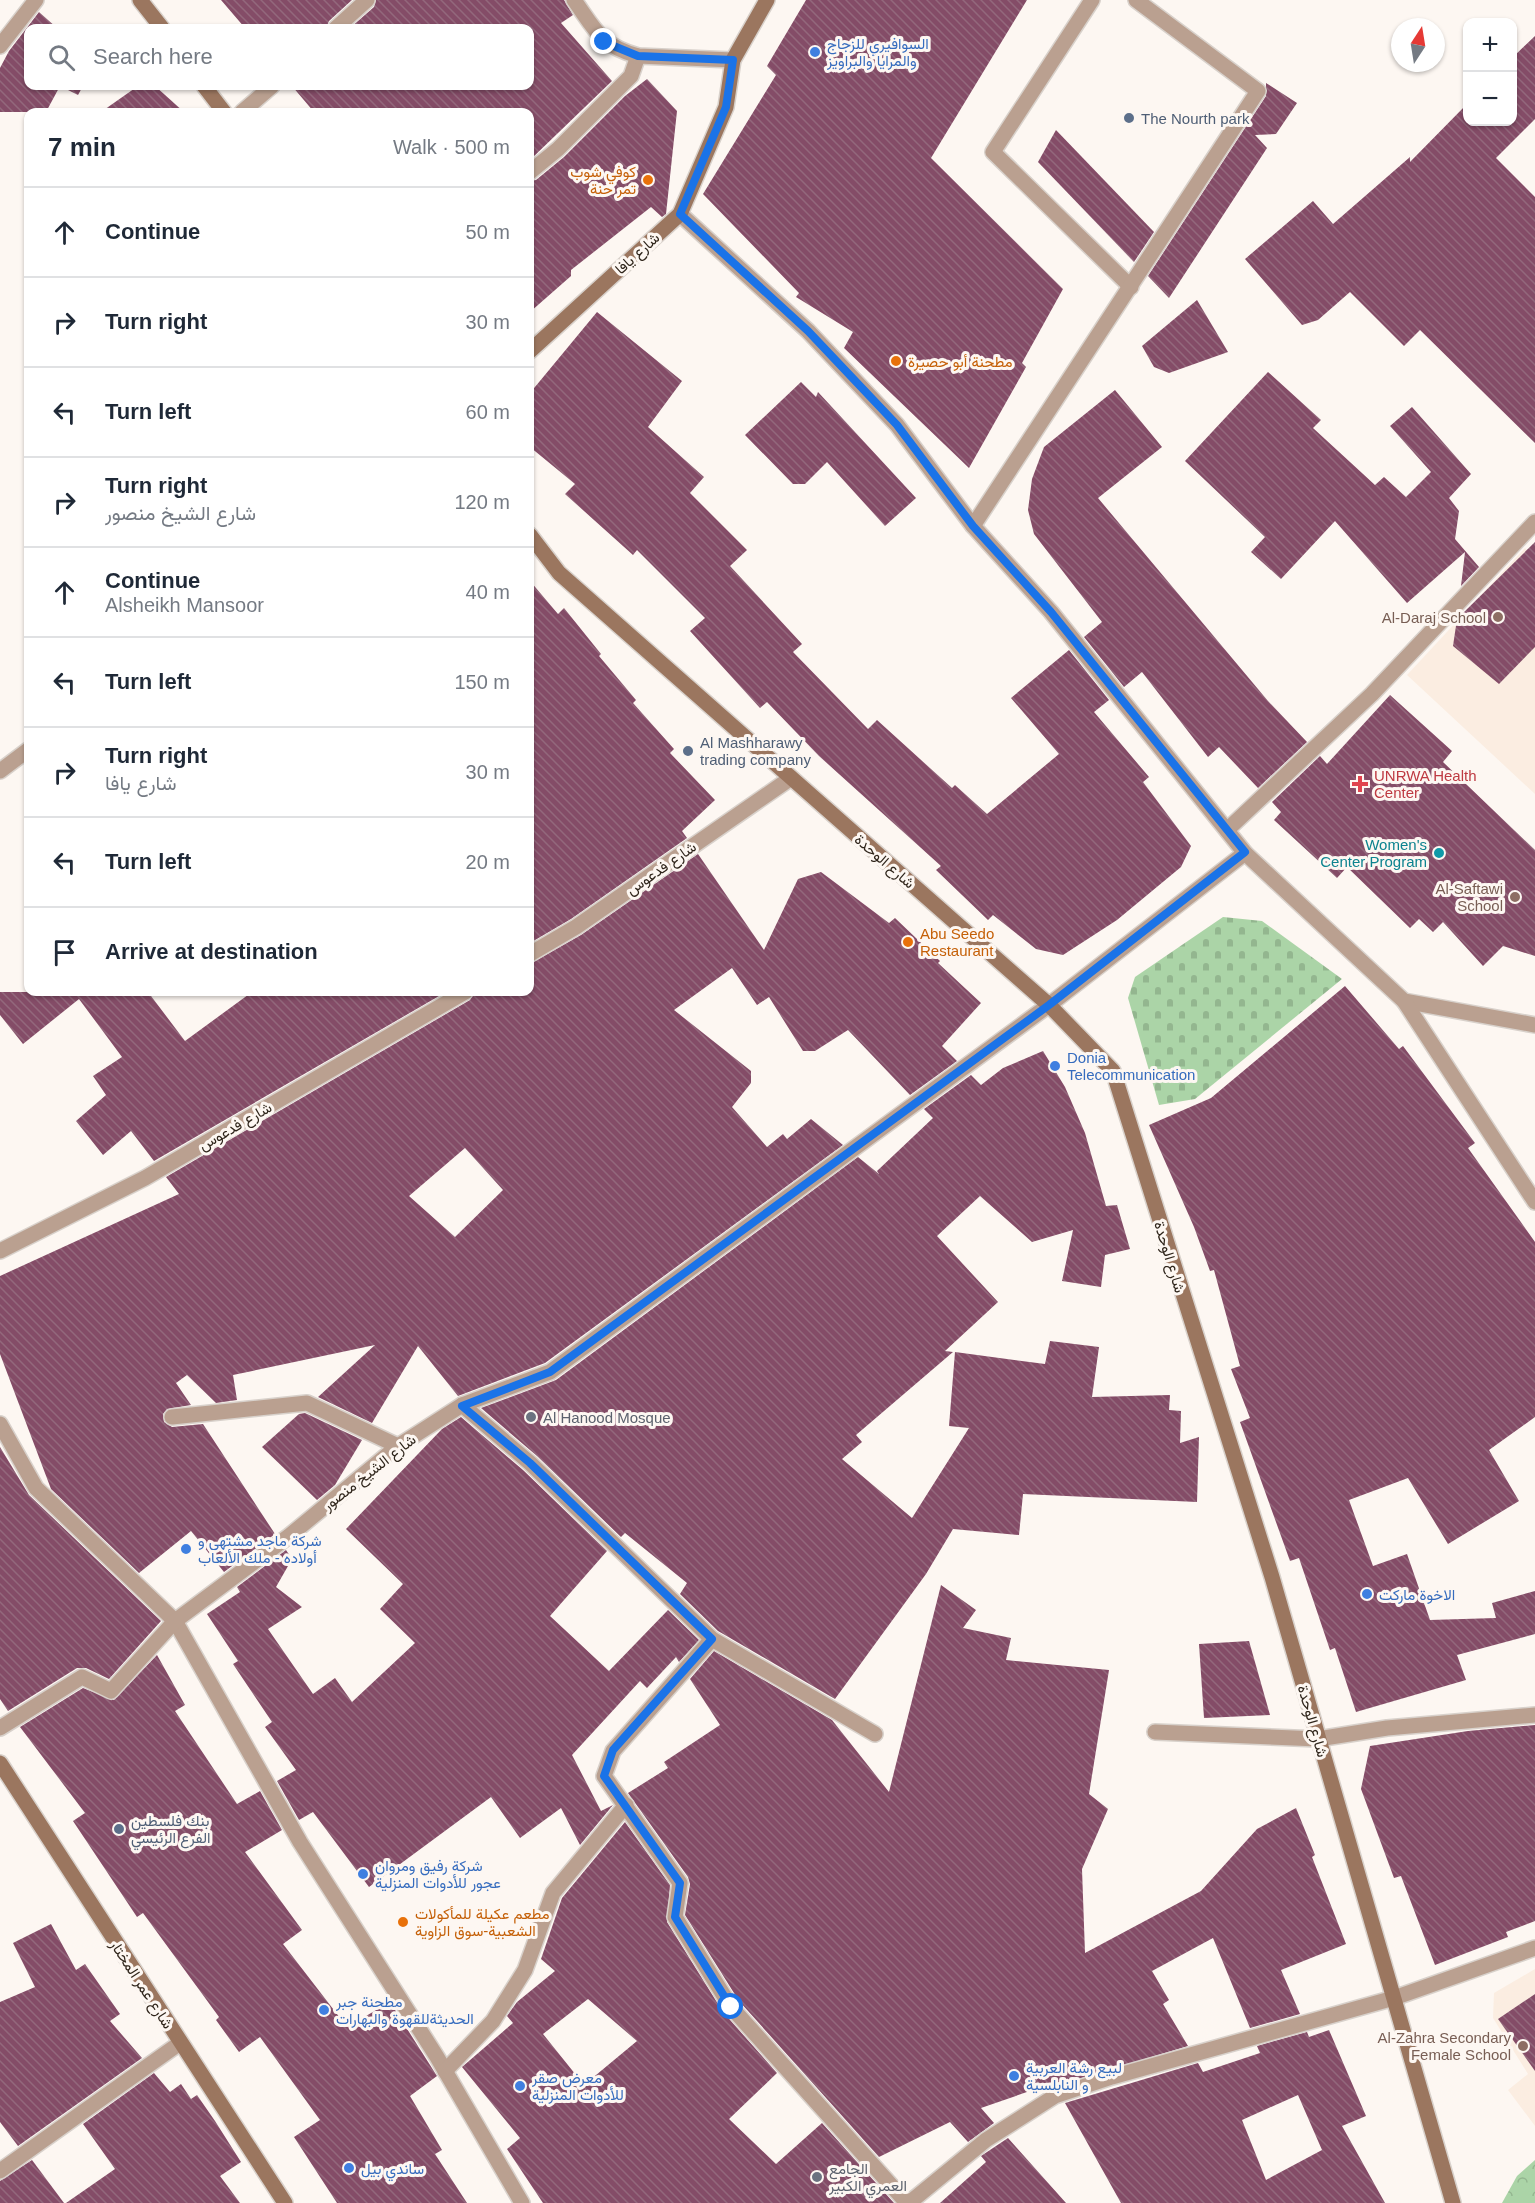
<!DOCTYPE html>
<meta charset="utf-8">
<style>
body{margin:0;font-family:Arial,Vazirmatn,sans-serif;background:#f6f6f7;color:#1f2937}
.controls{position:absolute;right:18px;top:18px;display:grid;overflow:hidden;border-radius:12px;box-shadow:0 2px 4px #0004}
.controls button{width:54px;height:54px;display:grid;place-items:center;padding:0;border:0;border-bottom:2px solid #e0e1e3;background:#fff;color:#1f2937;font:30px sans-serif}
.compass{position:absolute;left:1391px;top:18px;width:54px;height:54px;border-radius:50%;background:#fff;box-shadow:0 2px 4px #0004;rotate:12deg}
.stop{position:absolute;width:18px;height:18px;margin:-14px;border:4px solid #1a73e8;border-radius:50%;background:#fff}
.stop.end{background:#1a73e8;border-color:#fff;box-shadow:0 2px 6px #0008}
.list{margin:0;padding:0;list-style:none}
h2{display:flex;justify-content:space-between;align-items:center;height:78px;margin:0;padding:0 24px;font-size:26px}
h2 small{font-size:20px;font-weight:400;color:#747a83}
.list li{display:grid;grid-template-columns:39px 1fr auto;gap:18px;align-items:center;box-sizing:border-box;height:90px;padding:0 24px;border-top:2px solid #e0e1e3}
.list b{display:block;font-size:22px;white-space:nowrap}
.list p{margin:0;font-size:20px;white-space:nowrap;color:#747a83}
.list em{font-size:20px;font-style:normal;color:#747a83}
.icon{flex:none;width:33px;height:33px;fill:none;stroke:currentColor;stroke-width:2;stroke-linecap:round;stroke-linejoin:round}
.map{position:relative;flex:none;width:1535px;height:2203px;overflow:hidden}
.search{position:absolute;background:#fff;box-shadow:0 2px 4px #0004;left:24px;top:24px;width:510px;height:66px;display:flex;align-items:center;gap:15px;box-sizing:border-box;padding:0 21px;border-radius:12px;color:#747a83;font-size:22px}
.panel{position:absolute;background:#fff;box-shadow:0 2px 4px #0004;left:24px;top:108px;width:510px;height:888px;border-radius:12px}
.map>svg:first-child{display:block}
.built{fill:#fbede1}
.forest{fill:url(#forest-crowns)}
.cemetery{fill:url(#cemetery-stones)}
.building{fill:url(#building-back-hatch);fill-rule:evenodd}
.lines{fill:none;stroke-linecap:round;stroke-linejoin:round}
.lane-casing{stroke:#d8d1cb;stroke-width:18}
.street-casing{stroke:#d8d1cb;stroke-width:18}
.secondary-casing{stroke:#d8d1cb;stroke-width:18}
.lane{stroke:#baa090;stroke-width:15}
.street{stroke:#baa090;stroke-width:15}
.secondary{stroke:#9b765f;stroke-width:15}
.route{stroke:#1a73e8;stroke-width:8}
.shop-dot{fill:#3f7fe0;stroke:#fdf7f2;stroke-width:2}
.service-dot{fill:#5c6f8a;stroke:#fdf7f2;stroke-width:2}
.food-dot{fill:#e8710a;stroke:#fdf7f2;stroke-width:2}
.education-dot{fill:#8d6e63;stroke:#fdf7f2;stroke-width:2}
.health-dot{fill:#e0444e;stroke:#fdf7f2;stroke-width:2}
.culture-dot{fill:#0f9aa8;stroke:#fdf7f2;stroke-width:2}
.worship-dot{fill:#6b7280;stroke:#fdf7f2;stroke-width:2}
.labels{text-anchor:middle;dominant-baseline:central;stroke-width:6;stroke-linejoin:round;paint-order:stroke}
.shop-label{font-size:15px;fill:#366cbe;stroke:#fdf7f2;text-anchor:start}
.service-label{font-size:15px;fill:#4e5e75;stroke:#fdf7f2;text-anchor:start}
.food-label{font-size:15px;fill:#c56008;stroke:#fdf7f2;text-anchor:start}
.street-label{font-size:15px;fill:#2f251b;stroke:#fdf7f2}
.education-label{font-size:15px;fill:#785e54;stroke:#fdf7f2;text-anchor:end}
.health-label{font-size:15px;fill:#be3a42;stroke:#fdf7f2;text-anchor:start}
.culture-label{font-size:15px;fill:#0d838f;stroke:#fdf7f2;text-anchor:end}
.worship-label{font-size:15px;fill:#5b616d;stroke:#fdf7f2;text-anchor:start}
</style>
<div class="map">
<svg width="1535" height="2203" viewBox="0 0 1535 2203">
<defs>
<pattern id="forest-crowns" width="20" height="18" patternUnits="userSpaceOnUse" patternTransform="scale(1.5)"><rect width="20" height="18" fill="#abd4a7"/><path d="M2 6a3 3 0 1 1 6 0M12 15a3 3 0 1 1 6 0" fill="none" stroke="#93b68f"/></pattern>
<pattern id="cemetery-stones" width="16" height="16" patternUnits="userSpaceOnUse" patternTransform="scale(1.5)"><rect width="16" height="16" fill="#abd4a7"/><path d="M2 7V4a2 2 0 0 1 4 0v3zM10 15v-3a2 2 0 0 1 4 0v3z" fill="#93b68f"/></pattern>
<pattern id="building-back-hatch" width="6" height="6" patternUnits="userSpaceOnUse" patternTransform="scale(1.5)"><rect width="6" height="6" fill="#844c67"/><path d="M-1 5l2 2M0 0l6 6M5-1l2 2" fill="none" stroke="#93687c"/></pattern>
</defs>
<rect width="100%" height="100%" fill="#fdf7f2"/>
<g class="built">
<path d="M1525 548 1535 559V794L1407 675Z"/>
<path d="M1535 1969V2126L1508 2090 1528 2074 1493 2018 1494 1993Z"/>
</g>
<path class="forest" d="M1535 2160V2203H1502L1517 2176Z"/>
<path class="cemetery" d="M1223 917 1262 921 1342 979 1195 1099 1159 1105 1128 998 1135 977Z"/>
<g class="building">
<path d="M221 0H352L329 21 326 28H245Z"/>
<path d="M376 0H564L573 15 561 23 612 81 530 160V112H314L292 86H530V28H350L374 7Z"/>
<path d="M806 0H1027L931 158 1063 289 1022 363 1026 367 969 468 844 348 853 332 796 297 799 293 703 194 776 75 767 66Z"/>
<path d="M39 12 57 28H28V86H83L78 95 60 86 46 112H0V68L9 51Z"/>
<path d="M1535 36V119L1496 158 1535 197V443L1420 330 1404 346 1350 292 1318 320 1302 325 1245 259 1313 201 1333 224 1410 157V162L1467 104V122H1512V58Z"/>
<path d="M647 79 677 111 666 214 662 217 651 207 571 270V276L530 312V181L536 180 564 157 625 96Z"/>
<path d="M1266 83 1297 103 1276 134 1255 135 1267 148 1169 298 1148 276 1266 96Z"/>
<path d="M138 86H155L184 112H101Z"/>
<path d="M1056 130 1154 232 1134 262 1038 162Z"/>
<path d="M1197 300 1228 352 1169 373 1154 367 1142 346Z"/>
<path d="M597 312 682 381 648 427 704 477 690 493 747 550 730 566 802 644 793 652 868 729 877 720 952 788 955 785 987 814 1059 754 1011 698 1069 650 1109 700 1094 712 1149 777 1143 782 1191 846 1181 867 1117 920 1063 955 1036 949 993 915 988 920 936 870 941 866 819 756 767 702 760 708 690 631 705 618 637 550 633 555 565 494 575 484 530 447V393Z"/>
<path d="M1268 372 1321 420 1313 428 1375 485 1384 477 1406 497 1431 472 1390 426 1412 407 1471 474 1449 498 1459 511 1455 539 1479 567 1461 586 1465 552 1407 603 1335 521 1281 579 1251 552 1265 537 1185 461Z"/>
<path d="M801 382 816 397 818 392 916 498 885 526 827 462 805 484H793L745 435Z"/>
<path d="M1115 390 1162 447 1098 498 1268 701 1307 742 1258 788 1219 747 1208 757 1142 672 1124 687 1084 637 1102 622 1034 534 1028 510 1032 479 1044 447Z"/>
<path d="M1535 542V647L1499 684 1453 646 1457 619Z"/>
<path d="M530 581 558 614 564 608 601 654 599 656 636 700 633 703 674 749 670 753 715 800 682 831 687 838 571 919 530 943Z"/>
<path d="M1390 695 1452 751 1443 762 1535 850V956L1503 946 1483 966 1443 922 1433 932 1419 919 1410 928 1347 867 1337 878 1274 820 1281 812 1272 802 1320 756 1327 764Z"/>
<path d="M698 854 764 950 798 879 821 872 889 923 895 918 940 961 938 963 981 1003 942 1046 957 1061 910 1095 848 1030 815 1051H803L769 997 757 1005 732 968 674 1010 751 1071V1083L732 1107 767 1147 783 1134 787 1139 811 1119 843 1145 545 1363 458 1396 418 1346 372 1423 318 1397 375 1345 233 1375 237 1400 216 1403 187 1375 176 1383 191 1405 167 1409 163 1414 164 1422 172 1427 203 1424 275 1534 224 1572 191 1531 139 1573 51 1489 0 1354V1276L179 1194 166 1177 470 1000 475 992H530V964L581 935ZM465 1148 503 1190 455 1237 409 1196Z"/>
<path d="M1345 986 1399 1049 1403 1046 1475 1143 1468 1148 1535 1242V1417L1489 1450 1519 1501 1448 1544 1408 1478 1349 1500 1373 1566 1407 1554 1430 1620 1496 1618 1492 1603 1535 1591V1634L1457 1655 1466 1680 1356 1712 1335 1648 1330 1650 1299 1558 1290 1561 1240 1422 1250 1418 1231 1369 1240 1366 1214 1270 1210 1271 1194 1227 1149 1125 1211 1098Z"/>
<path d="M0 992H148L185 1041 252 992H446L154 1161 131 1131 103 1155 76 1121 106 1095 93 1076 122 1057 79 999 23 1044 0 1015Z"/>
<path d="M1043 1051 1065 1087 1085 1133 1106 1206 1117 1205 1130 1249 1105 1255 1101 1287 1062 1281 1073 1230 1032 1242 980 1196 937 1236 998 1302 945 1351 953 1352 856 1435 862 1442 842 1459 912 1518 969 1428 949 1426 955 1352 1045 1364 1050 1341 1099 1347 1092 1397 1170 1395 1169 1410 1181 1411 1180 1443 1199 1437 1197 1502 1023 1494 1019 1535 953 1529 926 1574 835 1699 718 1631 680 1594 687 1583 625 1533 621 1537 537 1456 481 1408 556 1380 858 1157 879 1174 877 1171 933 1118 924 1109 971 1075 981 1085 1003 1068Z"/>
<path d="M305 1413 362 1440 335 1485 317 1500 262 1447 299 1414Z"/>
<path d="M461 1417 523 1470 607 1551 550 1616 609 1671 668 1610 699 1640 679 1662 676 1657 647 1688 640 1681 572 1755 601 1811 613 1805 580 1845 561 1808 520 1838 491 1797 369 1887 313 1812 299 1820 277 1781 296 1770 265 1727 272 1722 233 1664 238 1661 207 1614 240 1592 237 1587 286 1550 292 1559 276 1587 302 1607 268 1629 313 1694 335 1678 352 1702 415 1643 380 1609 403 1584 346 1529 442 1429Z"/>
<path d="M0 1447 29 1495 161 1621 109 1679 86 1668H77L8 1711 0 1699Z"/>
<path d="M941 1585 976 1610 963 1628 1011 1638 1006 1660 1109 1670 1089 1794 1108 1809 1082 1869 1085 1953 1201 1891 1257 1829 1296 1808 1315 1855 1312 1857 1346 1944 1281 1970 1300 2014 1250 2028 1213 1938 1152 1971 1169 2000 1163 2004 1188 2046 1055 2086 1053 2083 981 2108 994 2123 968 2142 950 2122 879 2157 739 2001 685 1915 690 1884 688 1877 628 1793 668 1768 664 1762 720 1725 690 1679 714 1651 832 1720 889 1792Z"/>
<path d="M1249 1641 1270 1715 1204 1718 1199 1644Z"/>
<path d="M157 1655 185 1705 175 1711 237 1804 260 1791 282 1830 245 1852 302 1930 283 1944 347 2027 390 2002 437 2076 410 2096 442 2150 435 2154 467 2203H337L294 2137 320 2120 260 2037 239 2052 216 2020 219 2017 143 1913 137 1917 73 1821 85 1813 20 1727 83 1688 114 1700Z"/>
<path d="M1535 1725V1921L1506 1932 1508 1937 1435 1965 1401 1876 1394 1878 1361 1789 1370 1746 1468 1731Z"/>
<path d="M625 1822 670 1885 667 1922 723 2012 777 2073 729 2119 776 2164 822 2123 894 2203H543L507 2149 520 2138 462 2067 513 2023 507 2016 517 2002 555 1971 541 1959 562 1898ZM588 1999 637 2041 584 2085 543 2034Z"/>
<path d="M51 1924 76 1970 85 1964 120 2014 110 2021 142 2058 18 2146 0 2122V2002L35 1987 13 1943Z"/>
<path d="M1535 1994V2071L1498 2019Z"/>
<path d="M1329 2030 1366 2116 1342 2126 1385 2203H1121L1065 2103 1198 2063 1203 2072 1260 2053 1257 2046 1307 2032 1309 2037ZM1298 2095 1322 2150 1266 2180 1242 2120Z"/>
<path d="M154 2073 170 2092 181 2084 191 2099 197 2095 215 2121 241 2162 220 2176 240 2203H66L115 2169 83 2124Z"/>
<path d="M1008 2138 1066 2203H940L986 2162 981 2156Z"/>
<path d="M32 2160 64 2203H0V2181Z"/>
</g>
<g class="lines">
<g class="lane-casing">
<g id="lane">
<path d="M1092 0 993 152 1131 287"/>
<path d="M336 28 367 0"/>
<path d="M242 112 272 86"/>
<path d="M530 172 558 149 631 76 638 56"/>
<path d="M973 526 1258 91 1136 0"/>
<path d="M1227 830 1372 694 1535 522"/>
</g>
</g>
<g class="street-casing">
<g id="street">
<path d="M574 0C596 31 600 45 638 56L733 60"/>
<path d="M0 46 36 0"/>
<path d="M680 214 808 331 897 425 973 526 1051 612 1245 853 1404 1001 1535 1025"/>
<path d="M0 771 28 750"/>
<path d="M530 954 576 927 791 778"/>
<path d="M1404 1001 1535 1202"/>
<path d="M0 1251 145 1178 465 992"/>
<path d="M462 1405 530 1463 712 1639 875 1734"/>
<path d="M172 1417 307 1403 398 1446"/>
<path d="M0 1424 36 1488 175 1621 300 1842 437 2057 522 2203"/>
<path d="M712 1639 613 1751 604 1776 680 1883 675 1917 731 2007 907 2203"/>
<path d="M0 1728 82 1677 111 1691 175 1621 289 1536 398 1446 462 1405 550 1372 1049 1005 1245 853"/>
<path d="M1155 1732 1318 1739 1387 1728 1535 1715"/>
<path d="M445 2071 493 2021 525 1970 553 1893 626 1805"/>
<path d="M0 2171 180 2043"/>
<path d="M909 2203 986 2140 1055 2096 1112 2077 1394 1998 1535 1948"/>
</g>
</g>
<g class="secondary-casing">
<g id="secondary">
<path d="M140 0 162 28"/>
<path d="M204 86 224 112"/>
<path d="M530 351 680 214 726 107 733 60 767 0"/>
<path d="M530 535 559 573 1049 1005 1113 1071 1272 1577 1453 2203"/>
<path d="M0 1763 285 2203"/>
</g>
</g>
<use href="#lane" class="lane"/>
<use href="#street" class="street"/>
<use href="#secondary" class="secondary"/>
</g>
<g class="lines">
<path class="route" d="M604 42 638 56 733 60 726 107 680 214 808 331 897 425 973 526 1051 612 1245 852 1049 1005 550 1372 462 1406 530 1463 712 1639 613 1750 604 1776 680 1883 675 1917 731 2007"/>
</g>
<g class="shop-dot">
<circle cx="815" cy="52" r="6"/>
<circle cx="1055" cy="1066" r="6"/>
<circle cx="186" cy="1549" r="6"/>
<circle cx="1367" cy="1594" r="6"/>
<circle cx="363" cy="1874" r="6"/>
<circle cx="324" cy="2010" r="6"/>
<circle cx="1014" cy="2076" r="6"/>
<circle cx="520" cy="2086" r="6"/>
<circle cx="349" cy="2168" r="6"/>
</g>
<g class="service-dot">
<circle cx="1129" cy="118" r="6"/>
<circle cx="688" cy="751" r="6"/>
<circle cx="119" cy="1829" r="6"/>
</g>
<g class="food-dot">
<circle cx="648" cy="180" r="6"/>
<circle cx="896" cy="361" r="6"/>
<circle cx="908" cy="942" r="6"/>
<circle cx="403" cy="1922" r="6"/>
</g>
<g class="education-dot">
<circle cx="1498" cy="617" r="6"/>
<circle cx="1515" cy="897" r="6"/>
<circle cx="1523" cy="2046" r="6"/>
</g>
<path class="health-dot" d="M1357 775h6v6h6v6h-6v6h-6v-6h-6v-6h6z"/>
<circle class="culture-dot" cx="1439" cy="853" r="6"/>
<g class="worship-dot">
<circle cx="531" cy="1417" r="6"/>
<circle cx="817" cy="2177" r="6"/>
</g>
<g class="labels">
<g class="shop-label">
<text x="827" y="43">السوافيري للزجاج<tspan x="827" dy="17">والمرايا والبراويز</tspan></text>
<text x="1067" y="1057">Donia<tspan x="1067" dy="17">Telecommunication</tspan></text>
<text x="198" y="1540">شركة ماجد مشتهى و<tspan x="198" dy="17">أولاده - ملك الألعاب</tspan></text>
<text x="1379" y="1594">الاخوة ماركت</text>
<text x="375" y="1865">شركة رفيق ومروان<tspan x="375" dy="17">عجور للأدوات المنزلية</tspan></text>
<text x="336" y="2001">مطحنة جبر<tspan x="336" dy="17">الحديثةللقهوة والبهارات</tspan></text>
<text x="1026" y="2067">لبيع رشة العربية<tspan x="1026" dy="17">و النابلسية</tspan></text>
<text x="532" y="2077">معرض صقر<tspan x="532" dy="17">للأدوات المنزلية</tspan></text>
<text x="361" y="2168">ساندي بيل</text>
</g>
<g class="service-label">
<text x="1141" y="118">The Nourth park</text>
<text x="700" y="742">Al Mashharawy<tspan x="700" dy="17">trading company</tspan></text>
<text x="131" y="1820">بنك فلسطين<tspan x="131" dy="17">الفرع الرئيسي</tspan></text>
</g>
<g class="food-label">
<text x="636" y="171" text-anchor="end">كوفي شوب<tspan x="636" dy="17">تمر حنة</tspan></text>
<text x="908" y="361">مطحنة أبو حصيرة</text>
<text x="920" y="933">Abu Seedo<tspan x="920" dy="17">Restaurant</tspan></text>
<text x="415" y="1913">مطعم عكيلة للمأكولات<tspan x="415" dy="17">الشعبية-سوق الزاوية</tspan></text>
</g>
<g class="street-label">
<text transform="translate(637 253) rotate(-42)">شارع يافا</text>
<text transform="translate(885 861) rotate(41)">شارع الوحدة</text>
<text transform="translate(661 868) rotate(-35)">شارع فدعوس</text>
<text transform="translate(235 1126) rotate(-30)">شارع فدعوس</text>
<text transform="translate(1170 1257) rotate(73)">شارع الوحدة</text>
<text transform="translate(369 1472) rotate(-38)">شارع الشيخ منصور</text>
<text transform="translate(1313 1721) rotate(74)">شارع الوحدة</text>
<text transform="translate(142 1984) rotate(57)">شارع عمر المختار</text>
</g>
<g class="education-label">
<text x="1486" y="617">Al-Daraj School</text>
<text x="1503" y="888">Al-Saftawi<tspan x="1503" dy="17">School</tspan></text>
<text x="1511" y="2037">Al-Zahra Secondary<tspan x="1511" dy="17">Female School</tspan></text>
</g>
<g class="health-label">
<text x="1374" y="775">UNRWA Health<tspan x="1374" dy="17">Center</tspan></text>
</g>
<g class="culture-label">
<text x="1427" y="844">Women's<tspan x="1427" dy="17">Center Program</tspan></text>
</g>
<g class="worship-label">
<text x="543" y="1417">Al Hanood Mosque</text>
<text x="829" y="2168">الجامع<tspan x="829" dy="17">العمري الكبير</tspan></text>
</g>
</g>
</svg>
<div class="controls">
<button>+</button>
<button>−</button>
</div>
<svg class="compass" viewBox="-18 -18 36 36"><path d="M0-13l5 13h-10z" fill="#e53935"/><path d="M0 13l5-13h-10z" fill="#747a83"/></svg>
<div class="stop" style="left:731px;top:2007px"></div>
<div class="stop end" style="left:604px;top:42px"></div>
<div class="search"><svg class="icon" aria-label="search" viewBox="0 0 24 24"><circle cx="10" cy="10" r="6"/><path d="M15 15l6 6"/></svg>Search here</div>
<section class="panel">
<h2>7 min<small>Walk · 500 m</small></h2>
<ul class="list">
<li><svg class="icon" aria-label="ahead" viewBox="0 0 24 24"><path d="M12 20V5M6 11l6-6 6 6"/></svg><div><b>Continue</b></div><em>50 m</em></li>
<li><svg class="icon" aria-label="right" viewBox="0 0 24 24"><path d="M7 20v-9h11M14 6l5 5-5 5"/></svg><div><b>Turn right</b></div><em>30 m</em></li>
<li><svg class="icon" aria-label="left" viewBox="0 0 24 24"><path d="M17 20v-9H6M10 6l-5 5 5 5"/></svg><div><b>Turn left</b></div><em>60 m</em></li>
<li><svg class="icon" aria-label="right" viewBox="0 0 24 24"><path d="M7 20v-9h11M14 6l5 5-5 5"/></svg><div><b>Turn right</b><p>شارع الشيخ منصور</p></div><em>120 m</em></li>
<li><svg class="icon" aria-label="ahead" viewBox="0 0 24 24"><path d="M12 20V5M6 11l6-6 6 6"/></svg><div><b>Continue</b><p>Alsheikh Mansoor</p></div><em>40 m</em></li>
<li><svg class="icon" aria-label="left" viewBox="0 0 24 24"><path d="M17 20v-9H6M10 6l-5 5 5 5"/></svg><div><b>Turn left</b></div><em>150 m</em></li>
<li><svg class="icon" aria-label="right" viewBox="0 0 24 24"><path d="M7 20v-9h11M14 6l5 5-5 5"/></svg><div><b>Turn right</b><p>شارع يافا</p></div><em>30 m</em></li>
<li><svg class="icon" aria-label="left" viewBox="0 0 24 24"><path d="M17 20v-9H6M10 6l-5 5 5 5"/></svg><div><b>Turn left</b></div><em>20 m</em></li>
<li><svg class="icon" aria-label="arrive" viewBox="0 0 24 24"><path d="M6 21V4h12l-3 4 3 4H6"/></svg><div><b>Arrive at destination</b></div></li>
</ul>
</section>
</div>
